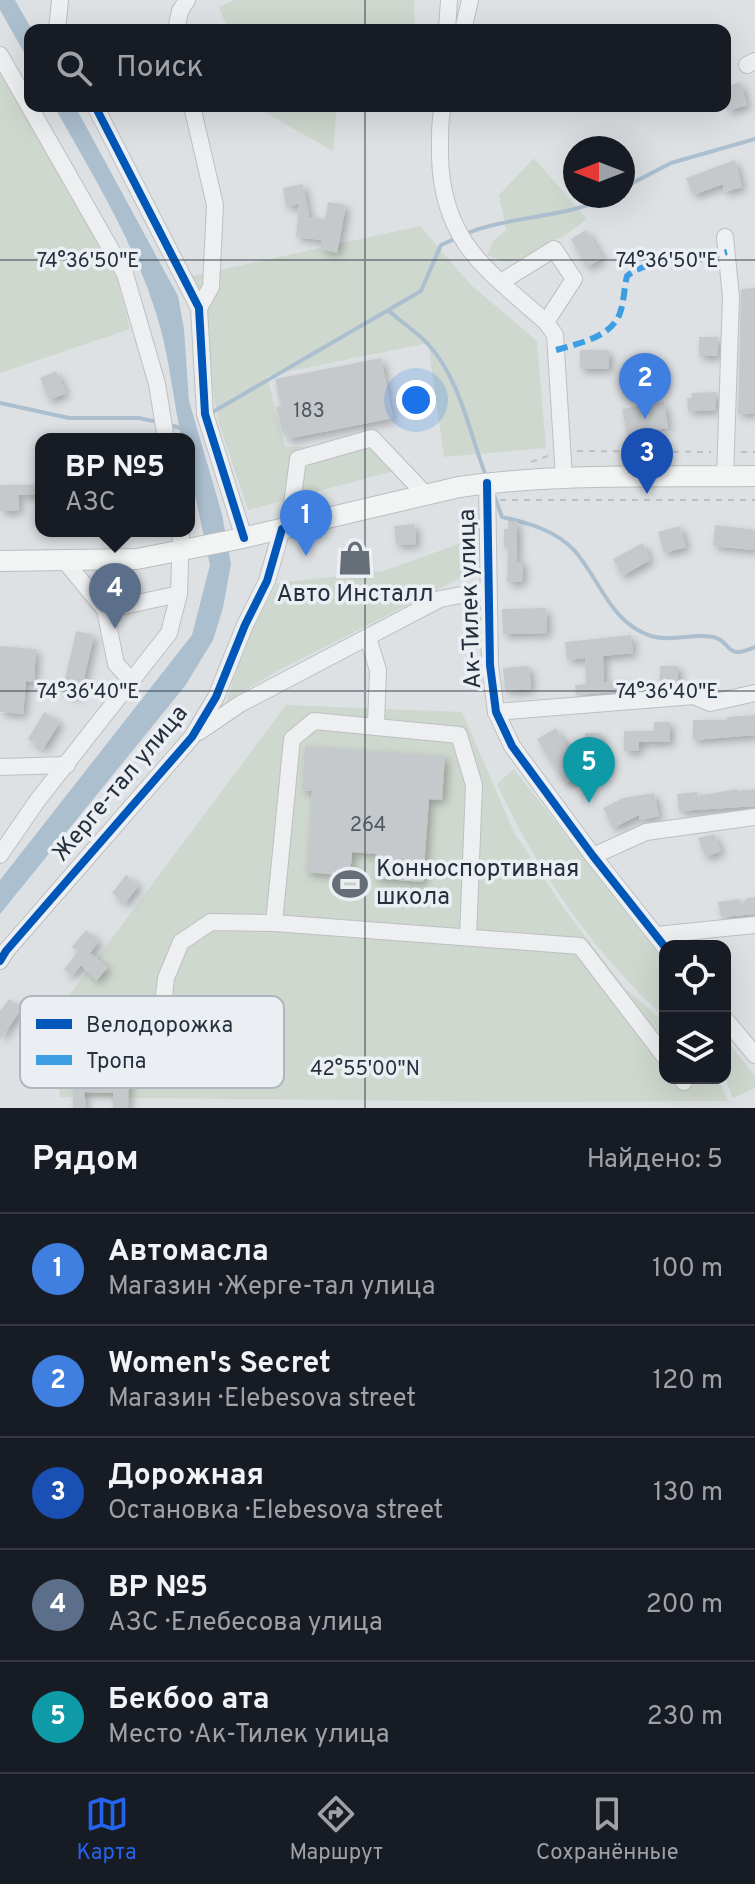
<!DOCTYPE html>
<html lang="ru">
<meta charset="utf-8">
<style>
body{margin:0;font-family:Overpass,sans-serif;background:#20242c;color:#f1f3f6}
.controls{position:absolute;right:24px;bottom:24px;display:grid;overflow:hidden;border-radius:16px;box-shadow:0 8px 32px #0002}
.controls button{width:72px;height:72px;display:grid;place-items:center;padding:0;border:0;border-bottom:2px solid #363941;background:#171b24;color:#f1f3f6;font:40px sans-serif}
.compass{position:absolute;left:563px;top:136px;width:72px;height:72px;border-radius:50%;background:#171b24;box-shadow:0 8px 32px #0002;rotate:270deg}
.you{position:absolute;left:416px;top:400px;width:28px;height:28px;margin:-20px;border:6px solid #fff;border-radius:50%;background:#1a73e8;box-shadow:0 0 0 12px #1a73e833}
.badge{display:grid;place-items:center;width:52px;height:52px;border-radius:50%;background:#2563eb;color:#fff;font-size:26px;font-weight:700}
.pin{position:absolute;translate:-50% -66px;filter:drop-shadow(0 2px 4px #0008)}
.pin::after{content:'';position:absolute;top:42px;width:28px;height:24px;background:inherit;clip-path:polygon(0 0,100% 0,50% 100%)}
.popup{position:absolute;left:35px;top:433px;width:160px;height:104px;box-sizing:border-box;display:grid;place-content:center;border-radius:16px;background:#171b24;filter:drop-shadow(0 2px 6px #0005);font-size:26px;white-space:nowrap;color:#9ea1a6}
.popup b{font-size:30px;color:#f1f3f6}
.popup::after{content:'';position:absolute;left:50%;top:100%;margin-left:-16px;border:16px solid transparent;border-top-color:#171b24}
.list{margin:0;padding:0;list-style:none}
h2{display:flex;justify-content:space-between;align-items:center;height:104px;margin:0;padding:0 32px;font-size:34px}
h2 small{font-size:26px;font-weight:400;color:#9ea1a6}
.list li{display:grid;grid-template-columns:52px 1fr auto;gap:24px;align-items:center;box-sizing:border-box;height:112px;padding:0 32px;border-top:2px solid #363941}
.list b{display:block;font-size:30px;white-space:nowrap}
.list p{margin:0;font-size:26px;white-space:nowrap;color:#9ea1a6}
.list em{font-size:26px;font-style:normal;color:#9ea1a6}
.icon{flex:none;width:44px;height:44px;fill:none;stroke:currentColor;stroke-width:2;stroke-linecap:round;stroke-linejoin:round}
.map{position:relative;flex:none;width:755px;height:1108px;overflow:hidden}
.search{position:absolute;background:#171b24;box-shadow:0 8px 32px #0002;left:24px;right:24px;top:24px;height:88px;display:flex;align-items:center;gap:20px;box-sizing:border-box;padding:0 28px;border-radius:16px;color:#9ea1a6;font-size:30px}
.sheet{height:664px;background:#171b24}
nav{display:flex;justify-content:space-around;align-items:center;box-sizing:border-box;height:112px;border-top:2px solid #363941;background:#171b24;font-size:22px;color:#9ea1a6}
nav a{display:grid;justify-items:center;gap:4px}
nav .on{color:#2563eb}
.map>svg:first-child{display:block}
.green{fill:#cfd8cf}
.water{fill:#acbfcf}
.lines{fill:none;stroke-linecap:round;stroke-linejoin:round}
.stream{stroke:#acbfcf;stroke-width:4}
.building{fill:#c6c9cc;filter:url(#shadow)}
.minor-casing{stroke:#bdbfc2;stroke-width:18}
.major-casing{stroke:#babec1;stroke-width:22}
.path{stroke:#bdc0c3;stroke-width:2;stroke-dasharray:6 6;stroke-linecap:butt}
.minor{stroke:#edeff0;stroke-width:16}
.major{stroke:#f2f4f4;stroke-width:20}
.quiet{stroke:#3c9de2;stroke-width:6;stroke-dasharray:12 6;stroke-linecap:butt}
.cycleway-casing{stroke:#ebeff4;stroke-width:13}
.cycleway{stroke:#0057b8;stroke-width:8}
.ticks{fill:none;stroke:#26303c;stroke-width:2;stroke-opacity:0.45}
.labels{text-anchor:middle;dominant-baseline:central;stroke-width:7;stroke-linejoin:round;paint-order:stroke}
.number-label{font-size:20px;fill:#4f5761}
.poi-label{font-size:24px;fill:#26303c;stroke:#ebeff4}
.street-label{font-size:24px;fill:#26303c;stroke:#ebeff4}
.key{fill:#ebeff4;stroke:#b0b6bd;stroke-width:2}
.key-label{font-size:22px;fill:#26303c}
.ticks-label{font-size:20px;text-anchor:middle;fill:#26303c;stroke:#ebeff4;stroke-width:7;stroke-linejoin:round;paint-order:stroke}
</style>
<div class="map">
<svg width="755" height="1108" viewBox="0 0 755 1108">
<defs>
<filter id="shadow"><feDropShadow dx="4" dy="4" stdDeviation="4" flood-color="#0004"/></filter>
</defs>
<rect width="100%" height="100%" fill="#dee1e4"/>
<g class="green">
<path d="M234 0H414L415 30H228L219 7Z"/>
<path d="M0 72 115 270 130 329 0 373Z"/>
<path d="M258 106H337L333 151 259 109Z"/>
<path d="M534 158 587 219 563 237 549 241 529 257 506 262 487 255 493 241 506 230 499 195Z"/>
<path d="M420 226 471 285 537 341 546 448 444 457 428 343 267 376 285 447 373 445 401 469 248 510 219 424 192 276Z"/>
<path d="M464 542 462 577 270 675 226 702 248 636 278 583 383 571Z"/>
<path d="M286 705 462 712 514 832 565 910 624 987 665 1023V1078H718L728 1101 521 1102 60 1097 54 1016Z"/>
<path d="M514 769 665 961V1018C594 953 537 871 497 784Z"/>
<path d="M725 1038 755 1076V1088L733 1098 725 1078Z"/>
</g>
<g class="water">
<path d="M0 0H15L32 30 30 63 0 10Z"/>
<path d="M54 106H75L178 296 184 329 189 401 222 514 231 564 223 608 213 640 185 686 0 914V880L192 635 210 565 189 467V439H182C173 401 170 361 159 323 137 246 93 176 54 106Z"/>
</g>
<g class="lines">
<g class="stream">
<path d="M623 188 671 163 755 139"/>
<path d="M465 234C511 215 565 219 609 196"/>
<path d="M388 310C400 321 415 331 427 343 460 378 469 432 486 476"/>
<path d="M0 403 69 418H139L153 421"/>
<path d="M211 413 421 291 441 245 457 238"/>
<path d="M174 426 180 428"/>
<path d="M494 495 502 517C528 523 555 530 574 550 600 579 610 623 651 636 672 642 693 633 713 637 733 641 723 661 755 647"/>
</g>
</g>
<g class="building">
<path d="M740 82 747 105 727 111 725 87Z"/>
<path d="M735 160 742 187 724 192 723 184 693 195 686 178Z"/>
<path d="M303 184 309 217 325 219 328 202 346 205 337 253 320 249 322 240 296 237 299 204 286 207 283 188Z"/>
<path d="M586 230 603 258 587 267 571 239Z"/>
<path d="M755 288V413L738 414 741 289Z"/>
<rect x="699" y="337" width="19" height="19"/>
<rect x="580" y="350" width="29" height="19"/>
<path d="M381 358 393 418 287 439 286 431 282 432 276 407 281 406 275 379Z"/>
<path d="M56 371 66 393 49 400 40 378Z"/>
<path d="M716 392V410L688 411 687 398H692L691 393Z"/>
<path d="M664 402 668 428 627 435 622 409Z"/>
<path d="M0 485H41V495H18L19 511H0Z"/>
<path d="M508 521H517V562H523L522 582H507L508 547H504V529H508Z"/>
<path d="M415 524 416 544 396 545 394 526Z"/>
<path d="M715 525 755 530V550L713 546Z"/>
<path d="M680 526 686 547 664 553 658 532Z"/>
<path d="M643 543 650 560 622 576 613 559Z"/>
<path d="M363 548 365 568 346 571 343 550Z"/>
<path d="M546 608 547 633 503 634 502 609Z"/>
<path d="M76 631 94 635 80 696 62 692Z"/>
<path d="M631 635 633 653 603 656 604 683 634 680 635 690 576 695 575 685 586 684 585 658 567 660 565 642Z"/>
<path d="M0 646 36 649 34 682 26 681 23 714 0 712Z"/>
<path d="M529 666 531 689 505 691 503 668Z"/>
<path d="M660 666H678V686L660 688Z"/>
<path d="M44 712 60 722 43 749 28 739Z"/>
<path d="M755 715V735L693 740V720H727V717Z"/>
<path d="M654 722H670V742H639V751H624V731H654Z"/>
<path d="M556 728 569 751 585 741V733H601V753H577L588 770 565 784 537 739Z"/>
<path d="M305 746 445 756 442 800 429 799 423 882 374 878 376 854 352 852 350 876 306 872 312 791 302 790Z"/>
<path d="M737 789 738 791 755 789V806L679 811 677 794 697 792V796Z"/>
<path d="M654 793 659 816 640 820 639 815 613 828 603 808 623 798Z"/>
<path d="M714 834 721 851 705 857 698 838Z"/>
<path d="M126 875 139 885 125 903 112 893Z"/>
<path d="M755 897V914L721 917 718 902 739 899 741 904 745 902V899Z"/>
<path d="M86 930 99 941 90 953 108 967 96 981 81 965 72 976 64 969 78 952 72 947Z"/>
<path d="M9 999 22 1008 0 1040V1011Z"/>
<path d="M74 1070 129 1072 128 1108H113V1093L84 1092 86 1108H73Z"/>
</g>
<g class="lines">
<g class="minor-casing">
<g id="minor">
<path d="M57 30 60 0"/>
<path d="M176 30 180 11 187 0"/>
<path d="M447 30 449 0"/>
<path d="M463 30 470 0"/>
<path d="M0 55 125 274 157 384 166 439"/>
<path d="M747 65 755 61"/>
<path d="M95 106 199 308 205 414 244 538"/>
<path d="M192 106 215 205 211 287 199 308"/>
<path d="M443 106C439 121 440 140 440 156 442 242 487 270 546 322L555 335 564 478"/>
<path d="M501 282 554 249 574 279 546 322"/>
<path d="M725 477 731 297 725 237"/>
<path d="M487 483 490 665 496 712 512 746 593 856 665 947"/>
<path d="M289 527 298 459 372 438 426 495"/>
<path d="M64 560 105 610 179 594"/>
<path d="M105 610 116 664 132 681"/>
<path d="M368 638 378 670 376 725"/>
<path d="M496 712 694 696 710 703 755 693"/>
<path d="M199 732 240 704 440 599 488 590"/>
<path d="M0 767 67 765"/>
<path d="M0 855 37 801 169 633 179 594 181 531"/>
<path d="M593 856 646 832 755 817"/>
<path d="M274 923 292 739 314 721 459 735 474 785 468 937"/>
<path d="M656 935 755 925"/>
<path d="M0 961 6 951 192 737 216 697 245 625 267 581 282 529"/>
<path d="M725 1019 755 1055"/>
<path d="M155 1076 166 978 181 942 211 922 274 923 580 946 665 1057"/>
<path d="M681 1078 684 1082"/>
</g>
</g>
<g class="major-casing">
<path id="major" d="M0 561 137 559 238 539 459 487C557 473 656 477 755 476"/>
</g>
<g class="path">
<path d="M577 451 711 452"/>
<path d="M741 452H755"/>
<path d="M531 462 548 456"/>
<path d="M500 500H755"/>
</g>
<use href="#minor" class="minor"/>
<use href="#major" class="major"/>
<path class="quiet" d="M556 350C577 344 612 337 620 313 624 302 624 288 627 276 647 261 665 264 688 261 701 260 714 255 727 252"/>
<g class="cycleway-casing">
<g id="cycleway">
<path d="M95 106 199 308 205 414 244 538"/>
<path d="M487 483 490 665 496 712 512 746 593 856 665 947"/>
<path d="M0 961 6 951 192 737 216 697 245 625 267 581 282 529"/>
</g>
</g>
<use href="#cycleway" class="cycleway"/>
</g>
<path class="ticks" d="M365 0V30M365 106V1108M0 260H755M0 691H755"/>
<defs>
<g id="shop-bare" transform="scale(2.76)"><path d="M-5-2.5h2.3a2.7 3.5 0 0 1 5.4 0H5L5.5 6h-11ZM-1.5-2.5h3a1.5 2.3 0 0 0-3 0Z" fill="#666e77" stroke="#ebeff4" stroke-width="2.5" paint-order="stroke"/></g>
<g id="stadium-bare" transform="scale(2.76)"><path d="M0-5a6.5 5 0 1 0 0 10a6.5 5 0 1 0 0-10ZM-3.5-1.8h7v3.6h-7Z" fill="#666e77" stroke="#ebeff4" stroke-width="2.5" paint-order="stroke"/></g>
</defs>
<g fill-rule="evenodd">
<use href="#shop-bare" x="355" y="558"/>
<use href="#stadium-bare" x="350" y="884"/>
</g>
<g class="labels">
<g class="number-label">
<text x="309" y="412">183</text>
<text x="368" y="826">264</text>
</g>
<g class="poi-label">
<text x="355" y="595">Авто Инсталл</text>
<text x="376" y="870" text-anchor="start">Конноспортивная<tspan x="376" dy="28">школа</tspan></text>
</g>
<g class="street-label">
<text transform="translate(471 599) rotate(-92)">Ак-Тилек улица</text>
<text transform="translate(121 784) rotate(-50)">Жерге-тал улица</text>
</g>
</g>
<rect x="20" y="996" width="264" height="92" rx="12" class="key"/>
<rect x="36" y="1019" width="36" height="10" fill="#0057b8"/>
<rect x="36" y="1055" width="36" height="10" fill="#3c9de2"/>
<g class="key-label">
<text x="86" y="1032">Велодорожка</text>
<text x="86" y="1068">Тропа</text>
</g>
<g class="ticks-label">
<text x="667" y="267">74°36'50"E</text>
<text x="88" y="267">74°36'50"E</text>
<text x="667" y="698">74°36'40"E</text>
<text x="88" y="698">74°36'40"E</text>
<text x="365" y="1075">42°55'00"N</text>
</g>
</svg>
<div class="controls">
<button><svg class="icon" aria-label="locate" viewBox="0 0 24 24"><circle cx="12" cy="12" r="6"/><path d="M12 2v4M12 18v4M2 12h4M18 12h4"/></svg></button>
<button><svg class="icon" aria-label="layers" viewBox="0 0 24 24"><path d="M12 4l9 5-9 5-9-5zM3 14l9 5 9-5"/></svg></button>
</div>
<svg class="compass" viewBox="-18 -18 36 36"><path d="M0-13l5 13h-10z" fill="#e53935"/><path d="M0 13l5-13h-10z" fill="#9ea1a6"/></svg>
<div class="you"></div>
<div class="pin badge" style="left:306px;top:556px;background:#3f7fe0">1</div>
<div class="pin badge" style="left:645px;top:419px;background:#3f7fe0">2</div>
<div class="pin badge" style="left:647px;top:494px;background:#1a4fb4">3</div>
<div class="pin badge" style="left:115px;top:629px;background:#5c6f8a">4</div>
<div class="popup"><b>BP №5</b>АЗС</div>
<div class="pin badge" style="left:589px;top:803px;background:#0f9aa8">5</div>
<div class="search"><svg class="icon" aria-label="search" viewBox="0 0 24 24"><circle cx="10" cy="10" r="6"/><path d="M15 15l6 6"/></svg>Поиск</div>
</div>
<section class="sheet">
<h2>Рядом<small>Найдено: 5</small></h2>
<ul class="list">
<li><span class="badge" style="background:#3f7fe0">1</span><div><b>Автомасла</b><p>Магазин · Жерге-тал улица</p></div><em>100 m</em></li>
<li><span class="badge" style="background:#3f7fe0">2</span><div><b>Women's Secret</b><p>Магазин · Elebesova street</p></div><em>120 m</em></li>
<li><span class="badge" style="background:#1a4fb4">3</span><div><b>Дорожная</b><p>Остановка · Elebesova street</p></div><em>130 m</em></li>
<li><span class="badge" style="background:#5c6f8a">4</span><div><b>BP №5</b><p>АЗС · Елебесова улица</p></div><em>200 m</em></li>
<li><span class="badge" style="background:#0f9aa8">5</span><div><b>Бекбоо ата</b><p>Место · Ак-Тилек улица</p></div><em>230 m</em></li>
</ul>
</section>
<nav>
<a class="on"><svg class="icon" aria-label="map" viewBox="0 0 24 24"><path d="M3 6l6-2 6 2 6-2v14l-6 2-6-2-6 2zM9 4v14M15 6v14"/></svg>Карта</a>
<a><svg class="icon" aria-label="directions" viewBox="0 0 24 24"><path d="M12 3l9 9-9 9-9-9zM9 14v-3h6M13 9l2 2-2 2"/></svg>Маршрут</a>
<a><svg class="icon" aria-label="saved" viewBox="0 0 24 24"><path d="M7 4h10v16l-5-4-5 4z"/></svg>Сохранённые</a>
</nav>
